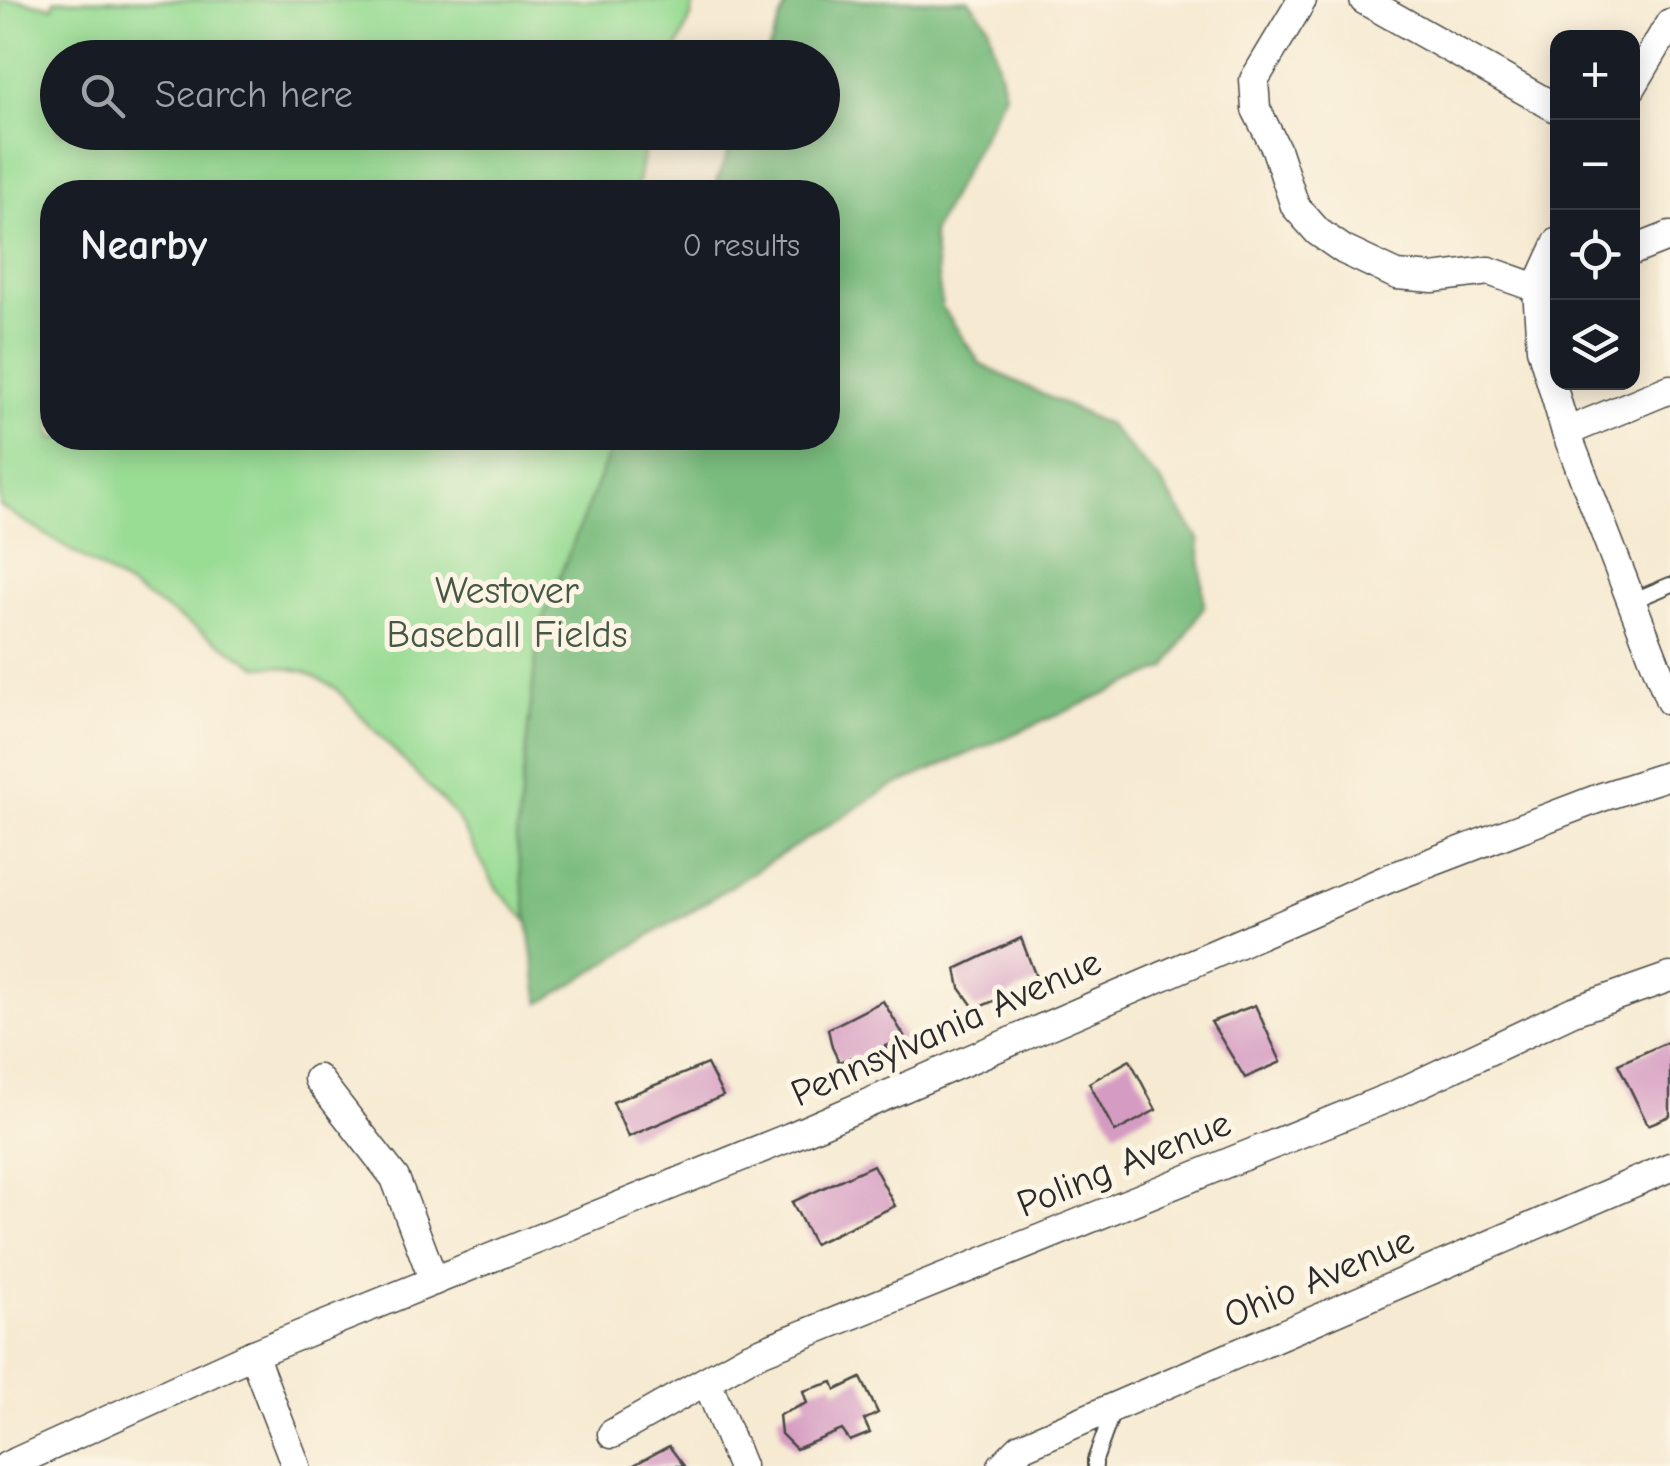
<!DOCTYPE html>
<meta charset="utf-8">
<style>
body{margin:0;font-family:"Comic Neue",sans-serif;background:#242831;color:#f1f3f6}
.controls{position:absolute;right:30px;top:30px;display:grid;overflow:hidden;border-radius:20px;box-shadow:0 5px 25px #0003}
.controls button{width:90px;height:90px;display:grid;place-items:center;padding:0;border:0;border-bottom:2px solid #363941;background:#171b24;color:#f1f3f6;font:50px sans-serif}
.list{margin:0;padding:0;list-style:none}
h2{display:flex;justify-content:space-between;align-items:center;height:130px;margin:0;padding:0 40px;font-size:42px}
h2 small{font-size:32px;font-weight:400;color:#9ea1a6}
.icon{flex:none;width:55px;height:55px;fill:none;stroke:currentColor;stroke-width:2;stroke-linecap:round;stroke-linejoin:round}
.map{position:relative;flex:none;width:1670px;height:1466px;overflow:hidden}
.search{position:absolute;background:#171b24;box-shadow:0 5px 25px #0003;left:40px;top:40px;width:800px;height:110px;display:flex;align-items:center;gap:25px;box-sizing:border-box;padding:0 35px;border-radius:55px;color:#9ea1a6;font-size:38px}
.panel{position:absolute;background:#171b24;box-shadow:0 5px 25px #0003;left:40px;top:180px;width:800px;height:270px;border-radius:40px}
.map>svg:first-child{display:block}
.green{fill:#99dc94;stroke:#628460;stroke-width:2.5}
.forest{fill:#7abc7e;stroke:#527454;stroke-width:2.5}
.building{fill:#d59bc2}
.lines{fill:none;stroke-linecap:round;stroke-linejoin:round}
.lane-casing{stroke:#494844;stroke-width:18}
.street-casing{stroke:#494844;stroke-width:31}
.lane{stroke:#fff;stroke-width:14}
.street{stroke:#fff;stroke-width:28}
.labels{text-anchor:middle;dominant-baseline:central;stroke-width:10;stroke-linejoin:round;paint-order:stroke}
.park-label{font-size:38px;fill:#465745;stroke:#fcf5e5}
.street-label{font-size:38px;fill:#2b2b2b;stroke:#fcf5e5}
</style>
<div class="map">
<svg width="1670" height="1466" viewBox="0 0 1670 1466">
<rect width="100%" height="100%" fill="#fcf5e5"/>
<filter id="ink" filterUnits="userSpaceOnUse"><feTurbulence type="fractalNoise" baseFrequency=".01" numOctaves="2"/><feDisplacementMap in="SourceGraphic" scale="20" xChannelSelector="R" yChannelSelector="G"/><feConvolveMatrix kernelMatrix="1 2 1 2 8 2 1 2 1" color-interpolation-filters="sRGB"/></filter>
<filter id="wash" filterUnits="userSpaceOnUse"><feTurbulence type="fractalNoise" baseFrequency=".0048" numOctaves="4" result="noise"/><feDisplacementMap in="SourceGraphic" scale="40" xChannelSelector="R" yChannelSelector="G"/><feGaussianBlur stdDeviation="2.25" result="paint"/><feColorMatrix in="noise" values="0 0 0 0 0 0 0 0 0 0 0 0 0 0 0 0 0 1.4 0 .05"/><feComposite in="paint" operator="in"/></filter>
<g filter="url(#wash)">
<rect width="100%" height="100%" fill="#f6ead2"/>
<path class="green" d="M0 0H17L53 7 54 0H694L691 17 673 57 58 58V132L647 133 636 192H52V438H651L733 885 683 917 656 930 532 926 497 889 456 816 335 688 306 672 275 666 258 667 0 506Z"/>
<path class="forest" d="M788 0H969L988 24 1005 93 932 233 942 307 981 365 1108 425 1160 481 1199 539 1204 606 1166 668 889 788 540 1004 516 840 539 628 615 438H828V192H712L736 133 822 132V58L766 57Z"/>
<g id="blocks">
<g class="building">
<path d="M1021 938 1038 982 975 1009 960 988 956 969Z"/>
<path d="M883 1001 906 1039 885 1046 888 1054 865 1064 855 1056 839 1062 832 1047 828 1029Z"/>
<path d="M1255 1005 1281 1062 1245 1078 1211 1022Z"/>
<path d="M1670 1041V1116L1648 1125 1618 1064Z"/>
<path d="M1130 1060 1156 1110 1115 1132 1089 1083Z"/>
<path d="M707 1064 723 1096 628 1137 613 1102Z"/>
<path d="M873 1165 895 1206 814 1244 792 1202Z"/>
<path d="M861 1378 878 1413 864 1420 870 1433 850 1441 842 1430 796 1449 781 1434 779 1415 807 1403 803 1391 833 1382 836 1390Z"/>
<path d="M669 1446 684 1466H632Z"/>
</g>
</g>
</g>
<g filter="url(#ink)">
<use href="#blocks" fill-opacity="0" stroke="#494844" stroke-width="2.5"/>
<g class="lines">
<g class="lane-casing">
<g id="lane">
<path d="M1632 601 1670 585"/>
<path d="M1095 1466V1460L1114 1408"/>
</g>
</g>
<g class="street-casing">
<g id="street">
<path d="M1302 0 1254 80 1256 109 1276 149 1295 206 1318 232 1344 250 1397 275 1433 278 1489 271 1537 288 1558 280"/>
<path d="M1364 0 1558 109"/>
<path d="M1632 87 1670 23"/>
<path d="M1558 242 1537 288 1541 348 1566 432 1670 701"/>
<path d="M1632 251 1670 236"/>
<path d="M1566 432 1670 389"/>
<path d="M318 1079 395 1178 434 1281"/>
<path d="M253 1354 296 1466"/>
<path d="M707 1381 741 1466"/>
<path d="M612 1434 748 1357 1395 1095 1573 1011 1670 977"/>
<path d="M7 1466 253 1354 790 1137 1390 878 1602 797 1670 775"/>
<path d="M1002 1466 1021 1447 1670 1167"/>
</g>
</g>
<use href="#lane" class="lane"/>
<use href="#street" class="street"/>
</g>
</g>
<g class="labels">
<g class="park-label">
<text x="507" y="591">Westover<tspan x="507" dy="44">Baseball Fields</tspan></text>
</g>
<g class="street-label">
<text transform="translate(946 1028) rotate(-24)">Pennsylvania Avenue</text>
<text transform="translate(1124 1164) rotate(-22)">Poling Avenue</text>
<text transform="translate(1319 1278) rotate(-23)">Ohio Avenue</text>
</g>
</g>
</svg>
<div class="controls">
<button>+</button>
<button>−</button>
<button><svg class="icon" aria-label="locate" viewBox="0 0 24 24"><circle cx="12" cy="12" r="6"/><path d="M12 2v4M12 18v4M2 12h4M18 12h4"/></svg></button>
<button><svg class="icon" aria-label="layers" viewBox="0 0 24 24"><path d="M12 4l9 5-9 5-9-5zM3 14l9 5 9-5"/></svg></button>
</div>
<div class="search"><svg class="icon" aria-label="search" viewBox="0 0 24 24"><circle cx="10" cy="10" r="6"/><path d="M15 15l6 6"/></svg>Search here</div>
<section class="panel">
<h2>Nearby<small>0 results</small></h2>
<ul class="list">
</ul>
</section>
</div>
